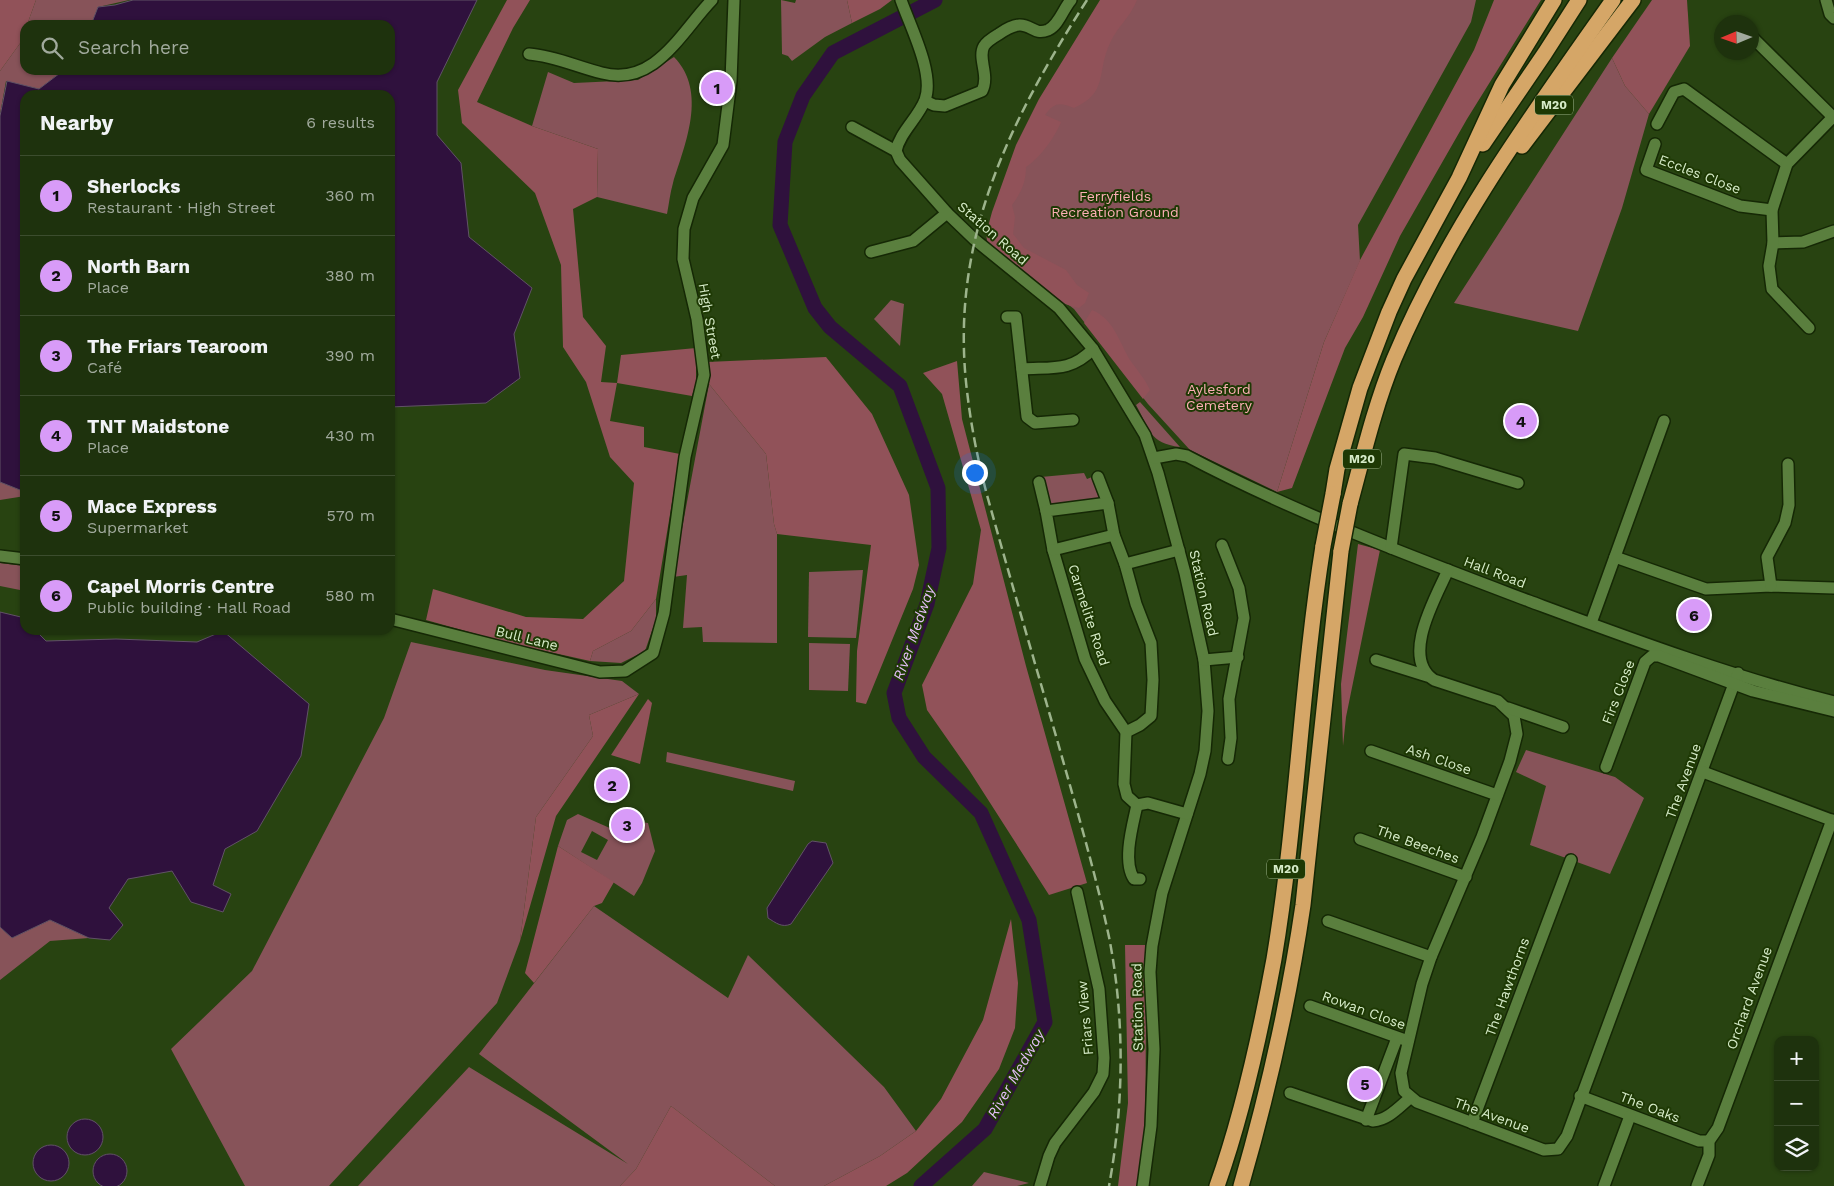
<!DOCTYPE html>
<meta charset="utf-8">
<style>
body{margin:0;font-family:"Work Sans",sans-serif;background:#263a16;color:#f1f3f6}
.controls{position:absolute;right:15px;bottom:15px;display:grid;overflow:hidden;border-radius:10px;box-shadow:0 1px 4px #0004}
.controls button{width:45px;height:45px;display:grid;place-items:center;padding:0;border:0;border-bottom:1px solid #3c4d2e;background:#1e320d;color:#f1f3f6;font:25px sans-serif}
.compass{position:absolute;left:1714px;top:15px;width:45px;height:45px;border-radius:50%;background:#1e320d;box-shadow:0 1px 4px #0004;rotate:268deg}
.you{position:absolute;left:974px;top:472px;width:18px;height:18px;margin:-12px;border:4px solid #fff;border-radius:50%;background:#1a73e8;box-shadow:0 0 0 8px #1a73e833}
.badge{display:grid;place-items:center;width:32px;height:32px;border-radius:50%;background:#d89bf8;color:#111;font-size:16px;font-weight:700}
.pin{position:absolute;translate:-50% -50%;border:2px solid #fff;box-shadow:0 1px 5px #0006}
.list{margin:0;padding:0;list-style:none}
h2{display:flex;justify-content:space-between;align-items:center;height:65px;margin:0;padding:0 20px;font-size:21px}
h2 small{font-size:16px;font-weight:400;color:#a1aa9d}
.list li{display:grid;grid-template-columns:32px 1fr auto;gap:15px;align-items:center;box-sizing:border-box;height:80px;padding:0 20px;border-top:1px solid #3c4d2e}
.list b{display:block;font-size:19px;white-space:nowrap}
.list p{margin:0;font-size:16px;white-space:nowrap;color:#a1aa9d}
.list em{font-size:16px;font-style:normal;color:#a1aa9d}
.icon{flex:none;width:28px;height:28px;fill:none;stroke:currentColor;stroke-width:2;stroke-linecap:round;stroke-linejoin:round}
.map{position:relative;flex:none;width:1834px;height:1186px;overflow:hidden}
.search{position:absolute;background:#1e320d;box-shadow:0 1px 4px #0004;left:20px;top:20px;width:375px;height:55px;display:flex;align-items:center;gap:12px;box-sizing:border-box;padding:0 18px;border-radius:15px;color:#a1aa9d;font-size:19px}
.panel{position:absolute;background:#1e320d;box-shadow:0 1px 4px #0004;left:20px;top:90px;width:375px;height:545px;border-radius:15px}
.map>svg:first-child{display:block}
.green{fill:#875359;fill-rule:evenodd}
.forest{fill:#915259}
.water{fill:#2f113d;stroke:#615267}
.lines{fill:none;stroke-linecap:round;stroke-linejoin:round}
.river{stroke:#2f113d;stroke-width:15}
.minor-casing{stroke:#152805;stroke-width:14}
.highway-casing{stroke:#152805;stroke-width:18}
.minor{stroke:#5a7f3e;stroke-width:11}
.highway{stroke:#d5a667;stroke-width:15}
.rail{stroke:#9db48c;stroke-width:2.5;stroke-dasharray:10 5;stroke-linecap:butt}
.highway-bridge-casing{stroke:#152805;stroke-width:18;stroke-linecap:butt}
.highway-bridge{stroke:#d5a667;stroke-width:15}
.labels{text-anchor:middle;dominant-baseline:central;stroke-width:4;stroke-linejoin:round;paint-order:stroke}
.shield{fill:#1e3904;stroke:#9fb68d;stroke-width:1}
.shield-label{font-size:12px;font-weight:bold;fill:#d6ebc8}
.street-label{font-size:14px;fill:#d6ebc8;stroke:#1e3904}
.park-label{font-size:14px;fill:#fdafb6;stroke:#1e3904}
.water-label{font-size:15px;font-style:italic;fill:#e4bdf9;stroke:#1e3904}
</style>
<div class="map">
<svg width="1834" height="1186" viewBox="0 0 1834 1186">
<rect width="100%" height="100%" fill="#284311"/>
<g class="green">
<path d="M36 0H129L98 7 91 25H27Z"/>
<path d="M781 0 795 3 796 0H847L852 23 825 37 792 61 788 56 782 54Z"/>
<path d="M1111 0H1476L1471 22 1358 225 1360 261 1324 342 1277 492 1190 450 1148 404 1074 309 988 243 1032 123Z"/>
<path d="M25 31V70H64L39 89 6 81 0 114V71L21 42Z"/>
<path d="M674 57C708 92 685 144 673 183 670 193 669 204 667 214L597 197 598 149 532 126 548 72 574 83 638 80Z"/>
<path d="M1612 58 1625 86 1649 114 1622 208 1578 331 1454 303Z"/>
<path d="M891 300 904 304 900 346 874 319Z"/>
<path d="M709 384 766 454 774 524 777 534V643L703 642 702 627 683 628 687 575 673 577Z"/>
<path d="M1140 402 1180 447C1149 443 1150 430 1136 405Z"/>
<path d="M1084 473 1087 479 1092 477 1099 488 1101 500 1052 507 1046 501 1041 477Z"/>
<path d="M0 482 25 492V496L0 500Z"/>
<path d="M0 563 25 566V591L0 586Z"/>
<path d="M863 570 856 638 808 637 809 572Z"/>
<path d="M656 599V619L645 651 621 663 590 661 593 651 631 631Z"/>
<path d="M411 642 545 670 622 681 639 694 589 715 593 736 536 817 520 941 497 1003 329 1186H245L171 1049 252 971 384 718Z"/>
<path d="M809 643 850 644 848 691 809 690Z"/>
<path d="M1526 750 1615 777 1644 798 1610 874 1530 845 1546 786 1516 772Z"/>
<path d="M667 752 795 781 793 791 666 762Z"/>
<path d="M578 814 628 836 635 821 648 823 655 851 642 883 634 896 558 846 567 820ZM592 831 608 840 597 860 581 852Z"/>
<path d="M594 906 728 998 748 955 884 1087 916 1131 880 1156 824 1186H775L671 1106 636 1169 620 1186H358L469 1067 628 1164 479 1054Z"/>
<path d="M50 920 89 938 50 941 0 980V927L12 938Z"/>
<path d="M984 1172 1029 1183 1017 1186H972Z"/>
</g>
<g class="forest">
<path d="M0 0H36L27 25H25L21 42 0 71Z"/>
<path d="M507 0H530L513 28 477 102 532 126 598 149 597 197 573 209 583 317 606 346 601 382 617 383 621 355 696 348V382L692 396 617 383 610 421 644 427V447L680 454 656 599 631 631 593 651 590 661 505 642 426 620 433 589 526 617 583 619 624 581 634 483 610 457 586 382 563 347 561 265 535 193 462 123 458 90Z"/>
<path d="M847 0H892L880 9 852 23Z"/>
<path d="M1100 0H1137C1130 18 1117 27 1110 43 1096 73 1109 92 1074 108 1060 102 1054 102 1045 115L1061 122C1055 137 1040 158 1026 167 1026 182 1021 193 1012 205L1015 217 1013 234 1024 248 1066 270 1077 285 1089 293 1085 303 1079 308C1048 303 1013 266 988 246L986 234 992 212 1016 145 1039 99Z"/>
<path d="M1494 0H1541L1467 119 1400 236 1363 317 1345 348 1292 488 1277 492 1324 342 1360 260 1474 50Z"/>
<path d="M1652 0H1687L1690 46 1649 114 1625 86 1612 58Z"/>
<path d="M1092 310C1114 319 1119 342 1130 360 1137 370 1145 379 1150 390L1143 399 1084 323Z"/>
<path d="M826 357 872 414 909 495 919 565 913 589 866 704 856 702 857 651 871 545 777 534 774 524 766 454 709 384 707 362Z"/>
<path d="M957 361 962 419 1026 666 1087 883 1049 895 969 770 927 710 922 685 973 584 981 530 942 394 923 373Z"/>
<path d="M1358 544 1380 550 1346 717 1343 746 1341 684Z"/>
<path d="M639 694 556 816 520 941 536 817 593 736 589 715Z"/>
<path d="M648 699 652 703 640 764 611 755Z"/>
<path d="M558 846 614 882 602 903 594 906 534 983 525 973Z"/>
<path d="M1011 919 1018 983 1015 1028 999 1069 962 1122 907 1173 886 1186H824L880 1156 916 1131 941 1099 983 1020Z"/>
<path d="M1125 945H1149C1148 971 1146 996 1146 1022 1145 1077 1148 1132 1137 1186H1118L1128 1103Z"/>
<path d="M671 1106 775 1186H620L636 1169Z"/>
</g>
<g class="water">
<path d="M133 0H477L437 82V135L461 163 469 237 532 288 514 334 520 378 486 403 390 407V95H25V492L0 482V116L7 81 39 89 64 70H390V25H263L252 21 248 23V25H91L98 7 115 5Z"/>
<path d="M0 612 25 618V630H35L46 641 116 639 197 642 223 631 309 704 301 756 257 831 225 849 213 885 231 894 223 912 191 902 172 871 128 879 109 908 123 925 110 940 89 938 50 920 12 938 0 927Z"/>
<path d="M812 841 826 843 833 863 791 924C782 928 776 923 768 918L767 908 808 844Z"/>
<circle cx="85" cy="1137" r="18"/>
<circle cx="51" cy="1163" r="18"/>
<circle cx="110" cy="1171" r="17"/>
</g>
<g class="lines">
<path class="river" d="M921 1186 985 1129 1045 1022 1029 920 981 813 924 757 899 718 894 693 927 604 939 548 938 488 900 386 830 327 815 308 780 225 785 142 803 96 833 53 935 0"/>
<g class="minor-casing">
<g id="minor">
<path d="M1826 0 1830 14 1834 18"/>
<path d="M1752 37 1834 118"/>
<path d="M529 54C555 56 577 67 602 73 655 87 681 32 712 0"/>
<path d="M925 101 934 105 945 106 982 91C990 75 977 58 984 46 987 41 994 37 999 34 1030 12 1029 38 1048 30 1059 25 1063 9 1071 0"/>
<path d="M1657 124 1674 92 1684 89 1787 164"/>
<path d="M852 127 896 151 900 160 947 213 974 239 1059 308 1093 349 1145 435 1158 473 1185 573 1204 660 1208 711 1205 751 1200 774 1162 893 1152 946 1150 972 1154 1049 1151 1126 1143 1186"/>
<path d="M1655 144 1646 170 1740 206 1772 210"/>
<path d="M896 151C900 132 918 118 925 100 935 74 910 26 901 0"/>
<path d="M1773 243 1803 242 1834 231"/>
<path d="M871 252 913 241 947 213"/>
<path d="M1007 317H1016L1027 417 1035 423 1073 420"/>
<path d="M1809 328 1772 289 1769 266 1773 243 1772 210 1787 164 1833 117"/>
<path d="M1022 369C1052 367 1071 372 1093 349"/>
<path d="M1154 458 1176 454 1187 456C1297 514 1413 557 1529 601 1629 638 1730 676 1834 702"/>
<path d="M1098 477 1108 503 1114 535 1125 564 1136 604 1151 643 1153 680 1151 716 1140 725 1126 732"/>
<path d="M1039 482 1046 511"/>
<path d="M1108 503 1046 511 1053 550 1085 659 1105 701 1126 732 1124 784 1127 796 1137 805 1148 803 1187 814"/>
<path d="M1222 545 1239 588 1244 618 1229 699 1231 738 1228 759"/>
<path d="M1391 548 1404 454 1435 458 1518 483"/>
<path d="M1053 550 1114 535"/>
<path d="M0 556 25 559"/>
<path d="M1615 557 1706 589 1771 586 1834 588"/>
<path d="M1125 564 1179 550"/>
<path d="M1448 570C1436 597 1400 658 1434 680L1498 701 1514 716 1517 734 1510 761 1482 837 1431 957 1422 984 1401 1073 1404 1091 1417 1102 1544 1150 1558 1149 1567 1136 1738 673"/>
<path d="M1771 586 1767 557 1785 523 1789 505 1788 464"/>
<path d="M390 619 600 672 625 671 653 653 664 613 685 457 704 375 697 319 683 259 684 229 693 198 723 145 731 81 734 0"/>
<path d="M1591 623 1664 421"/>
<path d="M1204 660 1238 657"/>
<path d="M1376 660 1427 676"/>
<path d="M1508 708 1563 727"/>
<path d="M1371 751 1497 795"/>
<path d="M1606 767 1645 662 1652 656H1659L1753 691 1834 711"/>
<path d="M1703 772 1834 821"/>
<path d="M1137 805C1133 824 1122 861 1134 879H1140"/>
<path d="M1360 839 1466 877"/>
<path d="M1328 921 1431 957"/>
<path d="M1310 1006 1408 1041"/>
<path d="M1290 1093 1373 1121C1388 1120 1399 1107 1410 1098"/>
<path d="M1580 1096 1699 1141H1709"/>
<path d="M1366 1120 1397 1038"/>
<path d="M1472 1123 1571 860"/>
<path d="M1040 1186 1049 1156 1055 1143 1094 1092 1103 1074 1104 1058 1099 989 1077 892"/>
<path d="M1604 1186 1630 1116"/>
<path d="M1697 1186 1709 1155V1141L1718 1128 1832 820"/>
</g>
</g>
<g class="highway-casing">
<g id="highway">
<path d="M1483 144 1545 53 1579 0"/>
<path d="M1522 146 1633 0"/>
<path d="M1333 494 1337 469 1360 388 1389 312 1404 279 1459 178 1502 85 1554 0"/>
<path d="M1350 504C1363 456 1375 405 1394 359 1449 228 1532 115 1613 0"/>
<path d="M1217 1186C1243 1113 1260 1035 1274 959 1297 822 1301 683 1323 546"/>
<path d="M1241 1186C1268 1093 1289 1000 1303 905L1341 551"/>
</g>
</g>
<use href="#minor" class="minor"/>
<use href="#highway" class="highway"/>
<path class="rail" d="M1087 0C1009 122 949 241 967 391 971 426 978 461 987 495 1010 578 1034 660 1058 743 1076 807 1095 871 1109 937 1125 1018 1124 1105 1109 1186"/>
<g class="highway-bridge-casing">
<g id="highway-bridge">
<path d="M1323 546 1333 494"/>
<path d="M1341 551 1350 504"/>
</g>
</g>
<use href="#highway-bridge" class="highway-bridge"/>
</g>
<g class="labels">
<g class="shield">
<rect x="1535" y="95.5" width="38" height="19" rx="4"/>
<rect x="1343" y="449.5" width="38" height="19" rx="4"/>
<rect x="1267" y="859.5" width="38" height="19" rx="4"/>
</g>
<g class="shield-label">
<text x="1554" y="105">M20</text>
<text x="1362" y="459">M20</text>
<text x="1286" y="869">M20</text>
</g>
<g class="street-label">
<text transform="translate(1700 174) rotate(21)">Eccles Close</text>
<text transform="translate(993 233) rotate(41)">Station Road</text>
<text transform="translate(710 321) rotate(80)">High Street</text>
<text transform="translate(1495 572) rotate(21)">Hall Road</text>
<text transform="translate(1204 593) rotate(77)">Station Road</text>
<text transform="translate(1089 615) rotate(72)">Carmelite Road</text>
<text transform="translate(527 638) rotate(14)">Bull Lane</text>
<text transform="translate(1618 692) rotate(-69)">Firs Close</text>
<text transform="translate(1439 759) rotate(19)">Ash Close</text>
<text transform="translate(1683 781) rotate(-70)">The Avenue</text>
<text transform="translate(1418 844) rotate(20)">The Beeches</text>
<text transform="translate(1507 987) rotate(-70)">The Hawthorns</text>
<text transform="translate(1749 998) rotate(-70)">Orchard Avenue</text>
<text transform="translate(1137 1007) rotate(-91)">Station Road</text>
<text transform="translate(1364 1010) rotate(20)">Rowan Close</text>
<text transform="translate(1085 1018) rotate(-95)">Friars View</text>
<text transform="translate(1650 1107) rotate(21)">The Oaks</text>
<text transform="translate(1492 1115) rotate(20)">The Avenue</text>
</g>
<g class="park-label">
<text x="1115" y="196">Ferryfields<tspan x="1115" dy="16">Recreation Ground</tspan></text>
<text x="1219" y="389">Aylesford<tspan x="1219" dy="16">Cemetery</tspan></text>
</g>
<g class="water-label">
<text transform="translate(914 633) rotate(-71)">River Medway</text>
<text transform="translate(1016 1074) rotate(-60)">River Medway</text>
</g>
</g>
</svg>
<div class="controls">
<button>+</button>
<button>−</button>
<button><svg class="icon" aria-label="layers" viewBox="0 0 24 24"><path d="M12 4l9 5-9 5-9-5zM3 14l9 5 9-5"/></svg></button>
</div>
<svg class="compass" viewBox="-18 -18 36 36"><path d="M0-13l5 13h-10z" fill="#e53935"/><path d="M0 13l5-13h-10z" fill="#a1aa9d"/></svg>
<div class="you"></div>
<div class="pin badge" style="left:717px;top:88px">1</div>
<div class="pin badge" style="left:612px;top:785px">2</div>
<div class="pin badge" style="left:627px;top:825px">3</div>
<div class="pin badge" style="left:1521px;top:421px">4</div>
<div class="pin badge" style="left:1365px;top:1084px">5</div>
<div class="pin badge" style="left:1694px;top:615px">6</div>
<div class="search"><svg class="icon" aria-label="search" viewBox="0 0 24 24"><circle cx="10" cy="10" r="6"/><path d="M15 15l6 6"/></svg>Search here</div>
<section class="panel">
<h2>Nearby<small>6 results</small></h2>
<ul class="list">
<li><span class="badge">1</span><div><b>Sherlocks</b><p>Restaurant · High Street</p></div><em>360 m</em></li>
<li><span class="badge">2</span><div><b>North Barn</b><p>Place</p></div><em>380 m</em></li>
<li><span class="badge">3</span><div><b>The Friars Tearoom</b><p>Café</p></div><em>390 m</em></li>
<li><span class="badge">4</span><div><b>TNT Maidstone</b><p>Place</p></div><em>430 m</em></li>
<li><span class="badge">5</span><div><b>Mace Express</b><p>Supermarket</p></div><em>570 m</em></li>
<li><span class="badge">6</span><div><b>Capel Morris Centre</b><p>Public building · Hall Road</p></div><em>580 m</em></li>
</ul>
</section>
</div>
